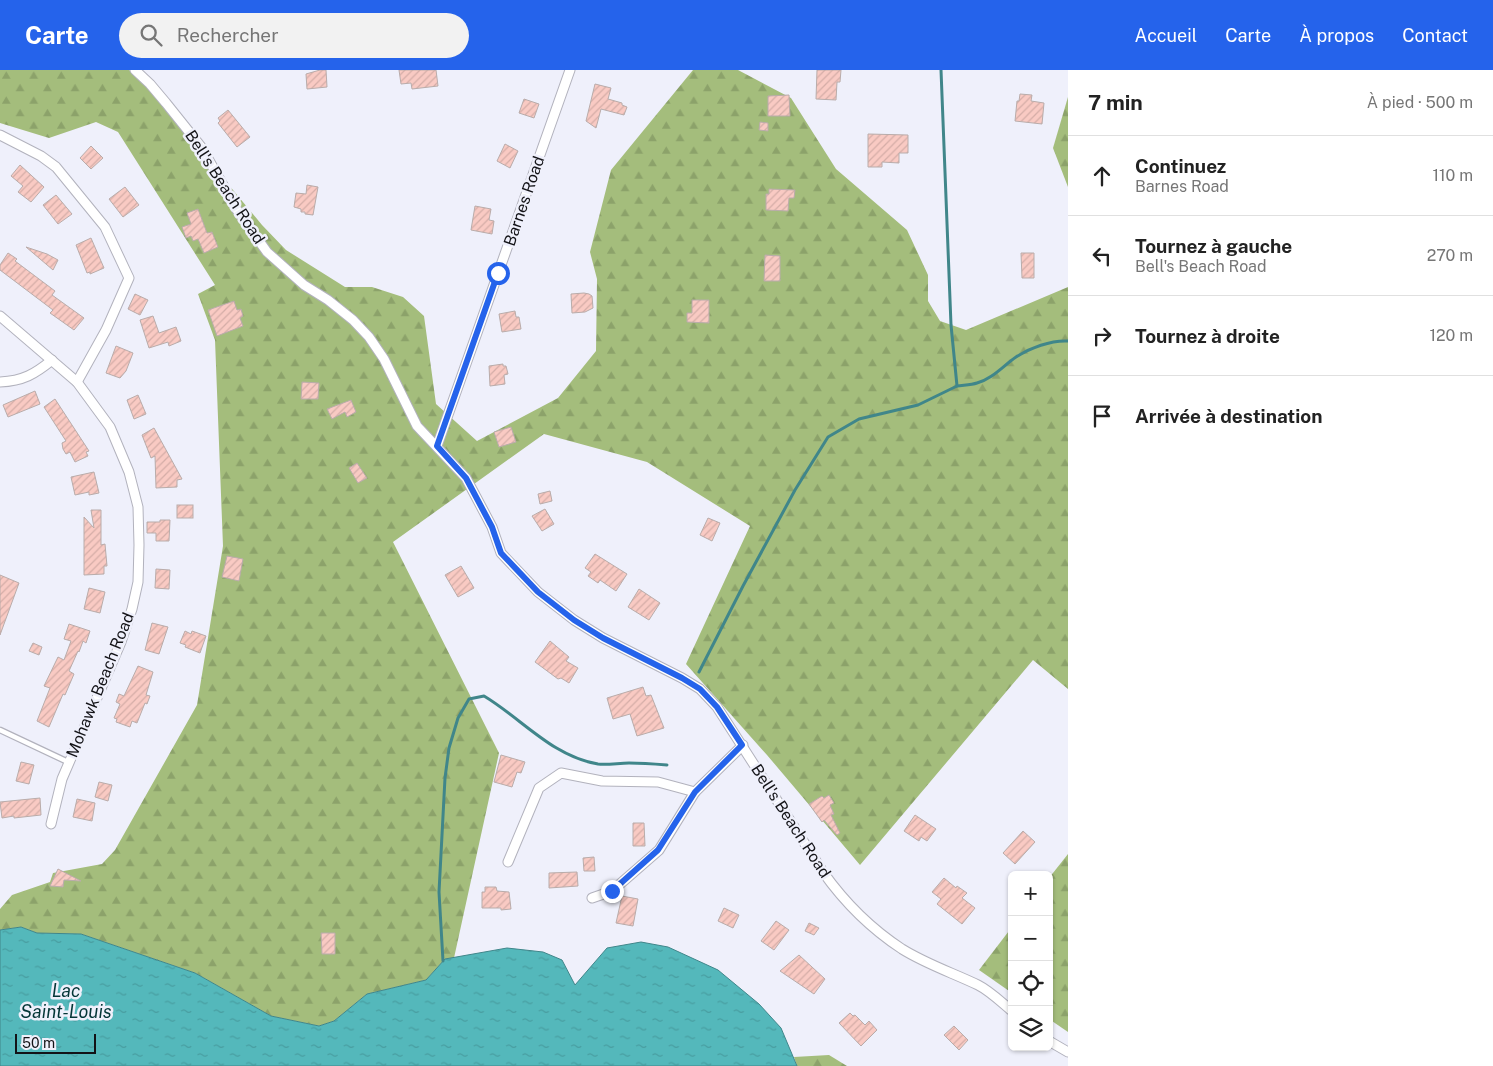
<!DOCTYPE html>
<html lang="fr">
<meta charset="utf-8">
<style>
body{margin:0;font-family:"Public Sans",sans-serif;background:#f2f2f2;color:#222}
.controls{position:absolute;right:15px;bottom:15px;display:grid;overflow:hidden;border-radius:8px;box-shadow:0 1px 4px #0004}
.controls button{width:45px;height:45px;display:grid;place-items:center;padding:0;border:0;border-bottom:1px solid #e0e0e0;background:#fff;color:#222;font:25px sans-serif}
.scale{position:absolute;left:15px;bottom:12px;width:81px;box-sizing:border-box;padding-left:5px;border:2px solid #131317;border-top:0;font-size:14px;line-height:18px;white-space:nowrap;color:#131317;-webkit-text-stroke:4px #eff0fb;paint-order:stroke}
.stop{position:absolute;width:15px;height:15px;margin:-11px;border:4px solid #2563eb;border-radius:50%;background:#fff}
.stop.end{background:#2563eb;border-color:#fff;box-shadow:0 1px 5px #0008}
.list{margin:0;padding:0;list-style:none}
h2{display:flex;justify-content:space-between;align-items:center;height:65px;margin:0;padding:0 20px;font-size:21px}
h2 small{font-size:16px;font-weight:400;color:#767676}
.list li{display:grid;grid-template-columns:32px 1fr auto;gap:15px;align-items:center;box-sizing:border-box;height:80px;padding:0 20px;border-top:1px solid #e0e0e0}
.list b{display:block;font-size:19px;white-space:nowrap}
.list p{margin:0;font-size:16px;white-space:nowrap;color:#767676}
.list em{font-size:16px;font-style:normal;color:#767676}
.icon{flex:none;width:28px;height:28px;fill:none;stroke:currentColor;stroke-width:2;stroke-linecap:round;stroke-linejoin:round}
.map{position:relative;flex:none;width:1068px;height:996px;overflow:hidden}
header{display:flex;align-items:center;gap:30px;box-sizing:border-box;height:70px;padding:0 25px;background:#2563eb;color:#fff}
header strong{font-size:24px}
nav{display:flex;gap:28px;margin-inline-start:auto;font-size:18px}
.search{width:350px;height:45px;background:#f2f2f2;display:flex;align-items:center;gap:12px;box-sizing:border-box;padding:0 18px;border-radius:28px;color:#767676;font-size:19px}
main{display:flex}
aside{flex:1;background:#fff}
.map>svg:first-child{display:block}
.forest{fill:url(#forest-firs)}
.water{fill:url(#water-ripples);stroke:#40868a}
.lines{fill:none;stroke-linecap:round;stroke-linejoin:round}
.stream{stroke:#40868a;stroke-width:3}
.building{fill:url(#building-hatch);stroke:#b9acaa}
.service-casing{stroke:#b2b2bd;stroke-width:7}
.minor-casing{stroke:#b2b2bd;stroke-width:11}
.service{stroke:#fff;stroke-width:4.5}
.minor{stroke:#fff;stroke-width:9}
.route{stroke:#2563eb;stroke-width:6}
.labels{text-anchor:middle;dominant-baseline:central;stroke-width:5;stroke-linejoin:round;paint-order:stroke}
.street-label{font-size:16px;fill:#131317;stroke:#eff0fb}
.water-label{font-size:18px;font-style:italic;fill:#043637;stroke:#eff0fb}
</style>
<header>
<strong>Carte</strong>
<div class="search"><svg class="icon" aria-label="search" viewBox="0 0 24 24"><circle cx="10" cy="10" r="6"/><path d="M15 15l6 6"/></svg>Rechercher</div>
<nav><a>Accueil</a><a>Carte</a><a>À propos</a><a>Contact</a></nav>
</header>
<main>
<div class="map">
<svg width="1068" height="996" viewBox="0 0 1068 996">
<defs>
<pattern id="forest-firs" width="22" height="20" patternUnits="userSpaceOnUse" patternTransform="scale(1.25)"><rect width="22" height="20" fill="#a4bd7c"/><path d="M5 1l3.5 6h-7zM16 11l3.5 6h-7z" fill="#8ca26a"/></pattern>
<pattern id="water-ripples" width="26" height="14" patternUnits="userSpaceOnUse" patternTransform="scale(1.25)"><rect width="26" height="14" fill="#54b8bb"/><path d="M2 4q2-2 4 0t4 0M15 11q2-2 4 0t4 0" fill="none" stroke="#489da0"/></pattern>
<pattern id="building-hatch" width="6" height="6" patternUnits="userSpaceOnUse" patternTransform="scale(1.25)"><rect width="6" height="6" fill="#f9cac3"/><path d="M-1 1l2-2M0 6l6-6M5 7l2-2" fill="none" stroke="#d5ada7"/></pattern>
</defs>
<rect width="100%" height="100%" fill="#eff0fb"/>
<g class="forest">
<path d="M0 0H129L141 9 262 155 286 180 345 217H372L403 227 424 246 436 334 477 371 558 328 596 281 597 209 590 182 611 100 693 0H738L791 28 836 99 907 160 928 205V231L940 251 966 260 1068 217V619L1033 590 860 795 767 685 686 594 750 456 647 392 544 364 393 472 499 683 454 888 445 889 426 910 367 924 334 951 319 956 271 946 195 903 81 864 37 863 21 857 0 860V839L12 825 50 812 53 803 102 794 115 780 197 635 223 476 215 270 198 224 215 215 118 62 96 52 49 68 0 53Z"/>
<path d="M1068 27V117L1053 78Z"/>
<path d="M1068 784V962L1049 949V808Z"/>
<path d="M1012 857V923L979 900Z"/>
<path d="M829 985 847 996H797L794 987Z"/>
</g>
<path class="water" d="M21 857 37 863 81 864 195 903 271 946 319 956 334 951 367 924 426 910 445 889 507 878 543 882 562 890 575 915 607 878 641 872 668 877 718 900 759 934 781 958 797 996H0V860Z"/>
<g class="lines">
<g class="stream">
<path d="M957 316C963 315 971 315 977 313 992 309 1003 296 1016 287 1030 278 1051 270 1068 271"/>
<path d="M699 602 743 516 795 420 828 367 859 349 918 335 957 316 951 255 941 0"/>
<path d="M443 891 439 822 445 708 449 678 458 648 469 629 484 626C521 648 553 687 598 694 608 695 619 693 629 693 642 693 655 694 667 695"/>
</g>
</g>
<g class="building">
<path d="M320 0H326L327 17 307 19 306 4Z"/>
<path d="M399 0H436L438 16 412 19 411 13 401 14Z"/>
<path d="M817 0H841L840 12H837L836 30 816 29Z"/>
<path d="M595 14 611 18 608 29 622 33V35L627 37 624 45 601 39 596 58 586 51Z"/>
<path d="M1020 24 1032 25 1031 31 1044 33 1042 54 1015 51 1017 31H1019Z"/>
<path d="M789 25 790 46H768V26Z"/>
<path d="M524 29 539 34 534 48 519 43Z"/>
<path d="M228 40 250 67 237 77 218 53 220 51 218 48Z"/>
<path d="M760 52 768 53V61L759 60Z"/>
<path d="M868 64 908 65V83H899V93L882 92V97H868Z"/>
<path d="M505 74 518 81 510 98 497 91Z"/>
<path d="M91 76 103 88 91 99 80 88Z"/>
<path d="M20 95 44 117 31 132 18 122 23 116 11 106Z"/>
<path d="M307 115 318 117 313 145 305 144V142H301V139L294 137 296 123 306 124Z"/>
<path d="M125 117 139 135 123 147 109 129Z"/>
<path d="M769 119 795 120 794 128H789L788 141 766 140V124H769Z"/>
<path d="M56 125 72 144 58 154 43 135Z"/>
<path d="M475 136 491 139 489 150 494 151 492 164 471 160Z"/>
<path d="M198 139 207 163 212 162 218 177 204 183 198 169 193 171 191 166 186 168 182 157 191 154 187 143Z"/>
<path d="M91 168 104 198 90 204V202L87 203 76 175Z"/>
<path d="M26 177 47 184 58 190 53 200Z"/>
<path d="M8 183 17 189 15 191 55 221 52 225 84 248 74 260 50 243 53 240 0 200V195Z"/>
<path d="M1021 183H1034V208H1022Z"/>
<path d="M765 185 780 186V211H764Z"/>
<path d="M584 223 589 224 592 226 593 238 585 242 572 243 571 224Z"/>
<path d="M135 224 148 230 140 245 128 239Z"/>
<path d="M692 230H709V253L687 252V243H692Z"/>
<path d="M234 231 237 240 241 239 243 246 240 248 243 256 217 266 208 240Z"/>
<path d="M515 241 516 247H519L521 259 502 262 499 244Z"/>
<path d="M153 246 159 263 176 257 181 271 169 276 168 272 149 278 140 250Z"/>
<path d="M116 276 133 283 126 301 120 308 106 303Z"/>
<path d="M503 294V296H506L508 304 504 305 505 314 490 316 489 296Z"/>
<path d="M302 312 319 313 318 329H301Z"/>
<path d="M35 321 40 334 8 347 3 335Z"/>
<path d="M138 325 146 344 134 349 127 330Z"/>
<path d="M55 329 89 381 86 382 88 386 75 392 70 382 66 384 63 379 62 373 66 371 44 337Z"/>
<path d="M351 330 356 342 347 347 345 342 332 349 327 339Z"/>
<path d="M511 357 516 372 499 377 494 362Z"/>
<path d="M154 358 182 409 177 410V417L156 418 155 386 151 388 142 365Z"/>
<path d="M357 393 367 408 358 413 349 398Z"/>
<path d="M94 402 99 423 89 425V422L75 425 71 407Z"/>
<path d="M550 421 552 431 540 434 538 424Z"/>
<rect x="177" y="435" width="16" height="13"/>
<path d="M545 439 554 454 542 461 532 446Z"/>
<path d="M91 440H101V475L105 474 107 496H104V504L84 505V447L94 458Z"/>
<path d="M708 448 720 453 712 471 700 465Z"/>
<path d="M160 450H170L169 471H156V463H147V452H160Z"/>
<path d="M595 484 627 504 616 521 600 510 598 513 588 506 591 502 585 498Z"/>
<path d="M227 486 243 489 239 511 222 507Z"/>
<path d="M461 496 474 518 458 527 445 505Z"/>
<path d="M156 499 170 500 169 519 155 518Z"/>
<path d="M0 505 19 513 0 565Z"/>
<path d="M89 518 105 522 100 543 84 539Z"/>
<path d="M639 519 660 533 649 550 628 537Z"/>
<path d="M152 553 168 557 159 584 145 580Z"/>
<path d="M69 554 90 561 86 573 83 571 79 582 78 581 69 601 74 604 65 625 63 624 49 657 37 651 50 618 44 616 58 587 64 590 71 571 64 569Z"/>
<path d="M185 561 191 564 192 561 206 566 200 583 185 577 186 575 180 573Z"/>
<path d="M550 571 569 587 566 591 578 598 569 613 561 608 558 609 535 592Z"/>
<path d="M33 573 42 577 39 585 29 581Z"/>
<path d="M138 596 153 602 146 625 150 626 147 634 145 633 137 653 132 651 130 657 116 652 117 649 114 648 120 634 116 632 119 624 124 626Z"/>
<path d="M643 617 646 626 651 625 664 658 637 666 630 644 613 649 607 628Z"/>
<path d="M501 685 525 692 521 703 517 702 512 717 494 712Z"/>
<path d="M21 692 34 695 29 714 16 711Z"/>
<path d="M99 712 112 715 108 731 95 727Z"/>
<path d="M829 725 834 733 830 735 834 744 831 745 840 763 837 765 824 750 822 752 809 734 822 726 824 728Z"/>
<path d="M40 728 41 745 14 748V746L2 748 0 732Z"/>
<path d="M77 729 95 733 92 751 73 747Z"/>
<path d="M915 745 936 759 927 771 921 767 919 771 904 761Z"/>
<path d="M633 753H644L645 776H633Z"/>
<path d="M1023 761 1035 772 1015 794 1003 783Z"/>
<path d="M594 787 595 801H584L583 788Z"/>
<path d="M58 799 81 811 64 810 63 817 50 816Z"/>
<path d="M577 802 578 816 549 818V803Z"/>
<path d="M944 808 956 818 957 816 967 823 962 828 975 838 962 854 937 834 941 829 932 822Z"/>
<path d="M485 817H496L497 821 509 822 511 839 501 840V838H482V822H485Z"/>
<path d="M622 826 638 829 633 856 616 853Z"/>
<path d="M724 838 739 845 733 858 718 851Z"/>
<path d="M776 851 789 860 774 880 761 871Z"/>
<path d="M809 853 819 858 814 865 805 861Z"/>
<path d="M321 863H335V884H322Z"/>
<path d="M799 885 825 909 814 924 780 901Z"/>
<path d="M850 943 853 946 855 945 865 955 869 951 877 960 861 976 839 953Z"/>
<path d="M954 956 968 970 959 980 944 965Z"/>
</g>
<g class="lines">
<g class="service-casing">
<path id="service" d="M0 660 68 692"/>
</g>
<g class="minor-casing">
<g id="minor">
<path d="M135 0 150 14 166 33 202 78 237 140 267 182 304 215 328 230 353 250 369 267 384 289 417 356 466 408 492 457 501 483 538 522 574 550 603 568 682 608 700 619 717 637 823 802C845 833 870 858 902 879 926 894 953 903 978 915 990 921 1001 932 1012 941"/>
<path d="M0 65 41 86 56 97 105 157 129 208 106 260 77 312"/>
<path d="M0 246 77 312 110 357 129 402 138 437 139 475 138 512 132 539 121 572 62 709 51 754"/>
<path d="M0 312C23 311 35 304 52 290"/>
<path d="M437 376 570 0"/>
<path d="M508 792 539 718 561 703 602 711 658 712 695 722"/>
<path d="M592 828 612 821 659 780 695 722 743 675"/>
<path d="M1049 971 1068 982"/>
</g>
</g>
<use href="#service" class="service"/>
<use href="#minor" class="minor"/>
</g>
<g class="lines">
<path class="route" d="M498 203 437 376 466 408 492 457 501 483 538 522 574 550 603 568 682 608 700 619 717 637 742 675 695 722 658 780 612 821"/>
</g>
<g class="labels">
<g class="street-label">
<text transform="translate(225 117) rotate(57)">Bell's Beach Road</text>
<text transform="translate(524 131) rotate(-71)">Barnes Road</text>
<text transform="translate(100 615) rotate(-68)">Mohawk Beach Road</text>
<text transform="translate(791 751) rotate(57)">Bell's Beach Road</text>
</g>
<g class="water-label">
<text x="66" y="920">Lac<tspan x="66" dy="21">Saint-Louis</tspan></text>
</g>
</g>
</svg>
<div class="controls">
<button>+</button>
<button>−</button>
<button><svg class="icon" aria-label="locate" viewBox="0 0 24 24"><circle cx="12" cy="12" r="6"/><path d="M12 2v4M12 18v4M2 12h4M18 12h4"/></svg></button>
<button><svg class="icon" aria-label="layers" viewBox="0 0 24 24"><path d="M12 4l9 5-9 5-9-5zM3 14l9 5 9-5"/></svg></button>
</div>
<div class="scale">50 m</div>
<div class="stop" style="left:498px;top:203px"></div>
<div class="stop end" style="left:612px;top:821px"></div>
</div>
<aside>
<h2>7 min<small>À pied · 500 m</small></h2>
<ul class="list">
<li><svg class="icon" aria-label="ahead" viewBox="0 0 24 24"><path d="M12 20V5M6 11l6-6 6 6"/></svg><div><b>Continuez</b><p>Barnes Road</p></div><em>110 m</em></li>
<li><svg class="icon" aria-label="left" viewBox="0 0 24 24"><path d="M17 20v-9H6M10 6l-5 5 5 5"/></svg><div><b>Tournez à gauche</b><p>Bell's Beach Road</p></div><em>270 m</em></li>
<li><svg class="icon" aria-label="right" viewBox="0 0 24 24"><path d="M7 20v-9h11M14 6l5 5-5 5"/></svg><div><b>Tournez à droite</b></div><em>120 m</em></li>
<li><svg class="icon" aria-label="arrive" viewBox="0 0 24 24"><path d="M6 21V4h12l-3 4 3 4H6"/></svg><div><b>Arrivée à destination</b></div></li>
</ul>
</aside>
</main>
